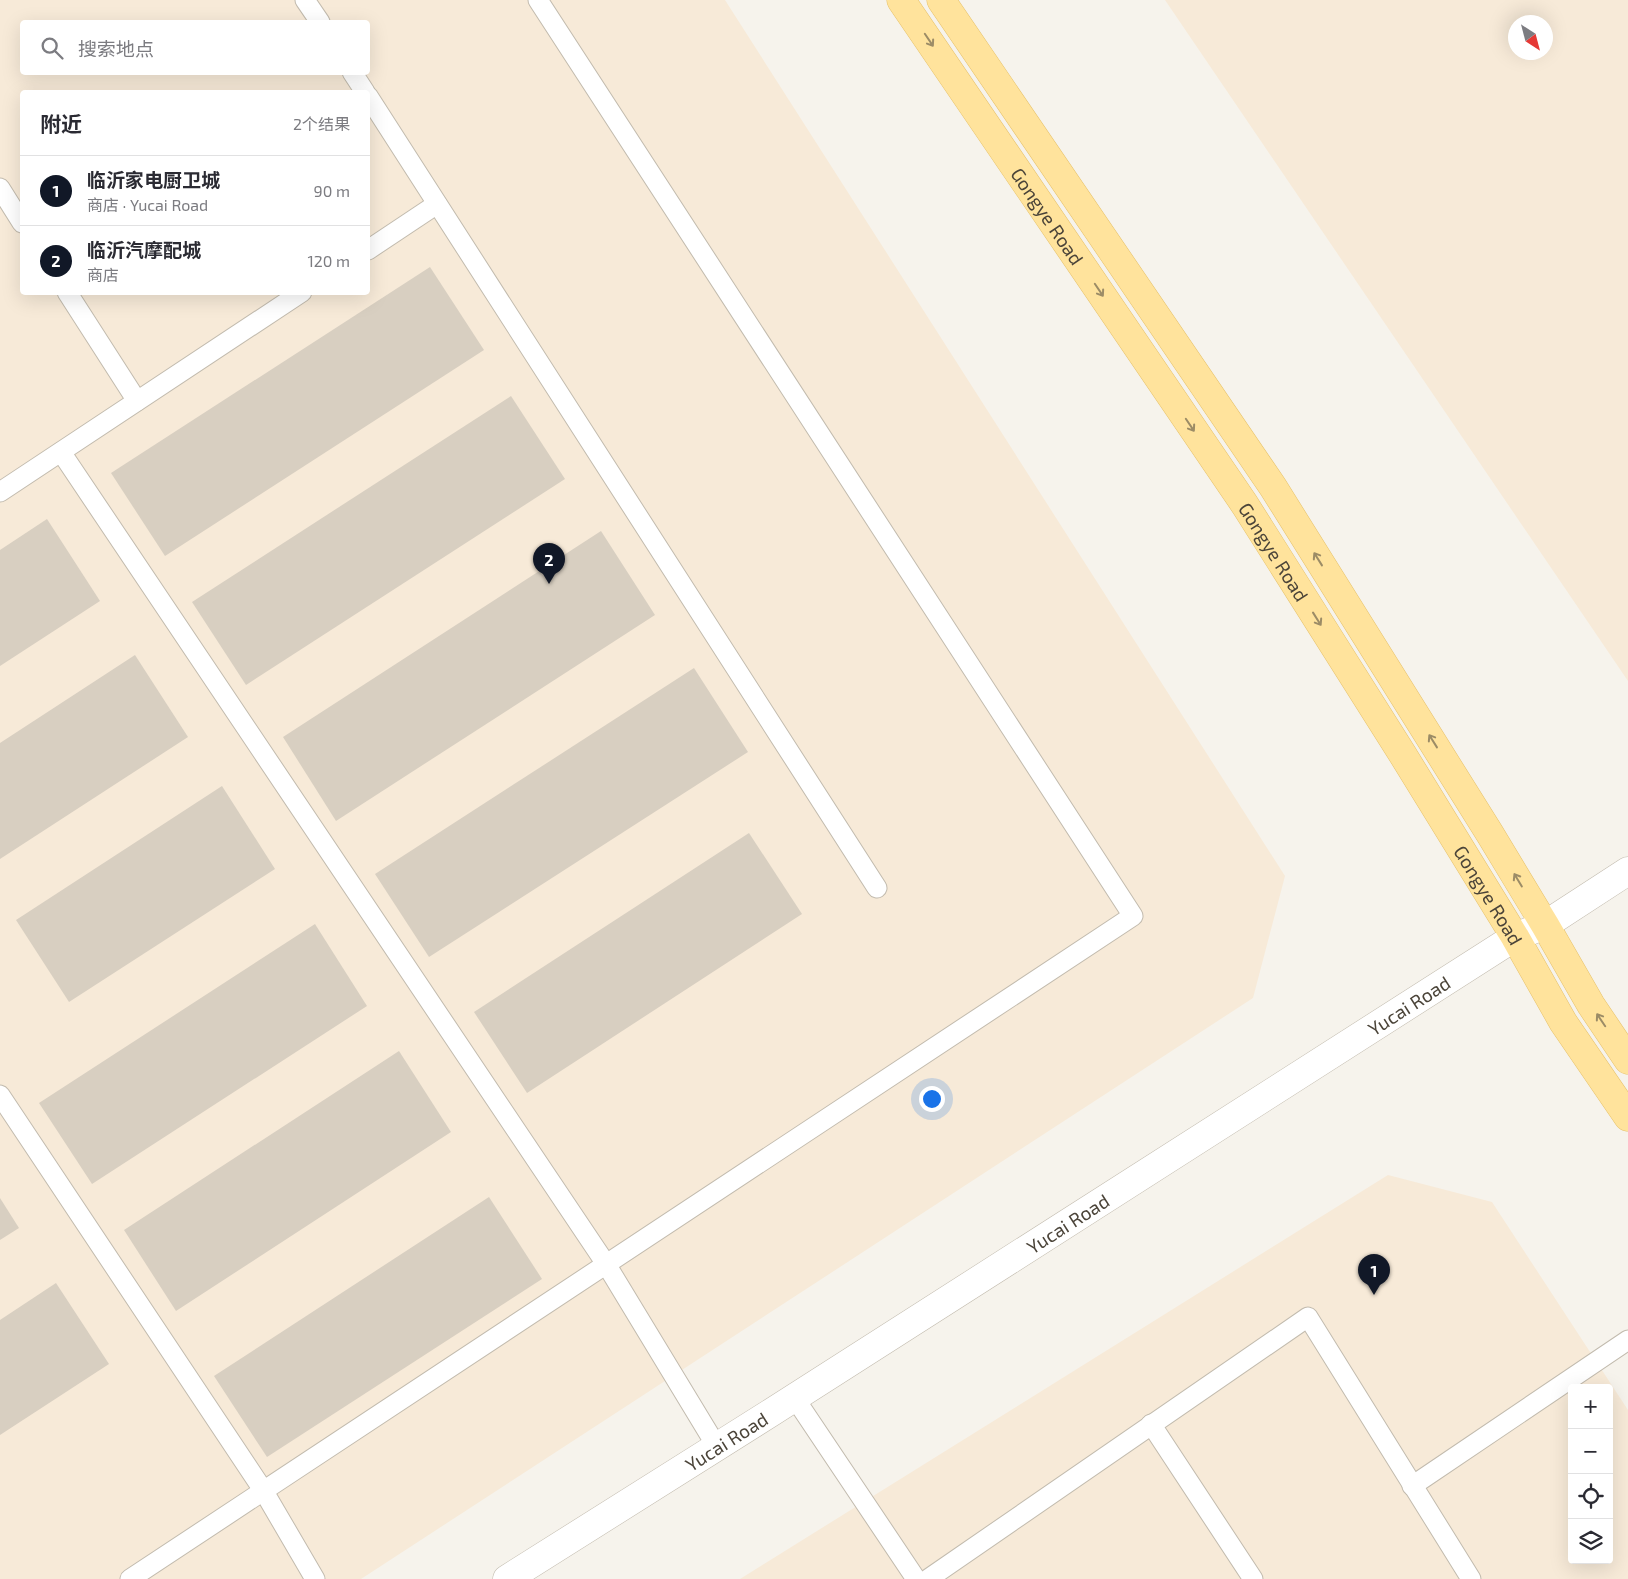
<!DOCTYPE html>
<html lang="zh">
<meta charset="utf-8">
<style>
body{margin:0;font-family:"Exo 2","Noto Sans SC",sans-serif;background:#f7f7f7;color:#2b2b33}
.controls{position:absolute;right:15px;bottom:15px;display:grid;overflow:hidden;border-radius:5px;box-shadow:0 5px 20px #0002}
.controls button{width:45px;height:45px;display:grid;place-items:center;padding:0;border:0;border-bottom:1px solid #e1e1e2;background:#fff;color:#2b2b33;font:25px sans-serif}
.compass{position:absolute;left:1508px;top:15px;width:45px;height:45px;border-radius:50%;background:#fff;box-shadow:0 5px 20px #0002;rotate:144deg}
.you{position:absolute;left:931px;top:1098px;width:18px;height:18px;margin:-12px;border:4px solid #fff;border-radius:50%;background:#1a73e8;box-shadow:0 0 0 8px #1a73e833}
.badge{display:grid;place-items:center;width:32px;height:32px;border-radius:50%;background:#111827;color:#fff;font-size:16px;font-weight:700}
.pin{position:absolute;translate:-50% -41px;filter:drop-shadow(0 1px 2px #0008)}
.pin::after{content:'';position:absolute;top:26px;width:18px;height:15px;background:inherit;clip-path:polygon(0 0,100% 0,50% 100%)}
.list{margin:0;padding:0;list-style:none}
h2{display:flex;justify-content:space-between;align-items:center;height:65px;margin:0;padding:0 20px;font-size:21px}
h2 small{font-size:16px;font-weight:400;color:#7c7c81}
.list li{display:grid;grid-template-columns:32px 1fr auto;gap:15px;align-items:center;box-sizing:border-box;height:70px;padding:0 20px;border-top:1px solid #e1e1e2}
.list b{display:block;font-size:19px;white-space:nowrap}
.list p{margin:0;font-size:16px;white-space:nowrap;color:#7c7c81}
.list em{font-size:16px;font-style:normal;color:#7c7c81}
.icon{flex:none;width:28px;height:28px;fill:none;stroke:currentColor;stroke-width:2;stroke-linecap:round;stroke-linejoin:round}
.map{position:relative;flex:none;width:1628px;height:1579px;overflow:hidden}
.search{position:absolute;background:#fff;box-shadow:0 5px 20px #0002;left:20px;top:20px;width:350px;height:55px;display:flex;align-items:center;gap:12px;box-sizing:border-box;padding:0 18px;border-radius:5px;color:#7c7c81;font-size:19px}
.panel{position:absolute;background:#fff;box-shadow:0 5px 20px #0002;left:20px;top:90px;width:350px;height:205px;border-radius:5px}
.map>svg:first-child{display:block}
.commercial{fill:#f7ead8;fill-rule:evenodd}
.building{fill:#d8cfc1}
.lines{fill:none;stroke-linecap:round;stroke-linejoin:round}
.service-casing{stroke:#c2bbae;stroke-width:21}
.tertiary-casing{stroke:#c2bbae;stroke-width:29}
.primary-casing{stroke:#e6c16a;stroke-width:29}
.service{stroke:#fff;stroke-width:19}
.tertiary{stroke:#fff;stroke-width:28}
.primary{stroke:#ffe39c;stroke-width:28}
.oneway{stroke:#9c8c66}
.labels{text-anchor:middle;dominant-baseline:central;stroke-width:4;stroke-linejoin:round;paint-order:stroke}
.street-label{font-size:19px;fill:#4b4439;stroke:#fff}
</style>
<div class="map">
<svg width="1628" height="1579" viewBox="0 0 1628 1579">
<rect width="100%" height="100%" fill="#f6f3ec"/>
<g class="commercial">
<path d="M0 0H725L1285 876 1253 998 361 1579H0ZM22 22H368V72H22ZM22 92H368V292H22Z"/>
<path d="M1165 0H1628V681ZM1516 22H1546V52H1516Z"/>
<path d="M1388 1175 1492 1202 1628 1410V1579H740ZM1572 1388H1609V1560H1572Z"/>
</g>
<g class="building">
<path d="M430 267 484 350 165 556 111 473Z"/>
<path d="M511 396 565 479 246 685 192 602Z"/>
<path d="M47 519 100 601 0 666V550Z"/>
<path d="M601 531 655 615 336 821 283 737Z"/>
<path d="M135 655 188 737 0 859V743Z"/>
<path d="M694 668 748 752 429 957 375 874Z"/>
<path d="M222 786 275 869 69 1002 16 920Z"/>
<path d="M749 833 802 914 527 1093 474 1012Z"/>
<path d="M315 924 367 1006 92 1184 39 1103Z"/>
<path d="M399 1051 451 1132 176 1311 124 1230Z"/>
<path d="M489 1197 542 1279 267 1457 214 1376Z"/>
<path d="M0 1198 19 1228 0 1240Z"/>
<path d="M56 1283 109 1364 0 1435V1320Z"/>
</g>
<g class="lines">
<g class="service-casing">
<g id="service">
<path d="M305 0 320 22"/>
<path d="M352 72 365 92"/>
<path d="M368 96 877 888"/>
<path d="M0 188 22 223"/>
<path d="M368 250 437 204"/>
<path d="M67 292 137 401"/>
<path d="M61 452 606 1264 717 1447"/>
<path d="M0 492 302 292"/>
<path d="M0 1095 263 1490 315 1579"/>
<path d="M794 1397 916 1579"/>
<path d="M1151 1424 1253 1579"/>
<path d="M1412 1486 1628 1340"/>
<path d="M130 1579 1133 916 538 0"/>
<path d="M928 1579 1308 1317 1471 1579"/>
</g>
</g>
<g class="tertiary-casing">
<g id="tertiary">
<path id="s1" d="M507 1579 772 1412 1515 937 1545 925 1628 871"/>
</g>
</g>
<g class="primary-casing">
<g id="primary">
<path id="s2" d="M901 0 1245 505 1403 755 1515 937 1563 1022 1628 1117"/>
<path d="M941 0 1273 487 1490 834 1545 925 1591 1005 1628 1060"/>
</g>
</g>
<use href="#service" class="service"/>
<use href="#tertiary" class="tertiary"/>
<use href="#primary" class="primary"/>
</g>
<defs><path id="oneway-shaft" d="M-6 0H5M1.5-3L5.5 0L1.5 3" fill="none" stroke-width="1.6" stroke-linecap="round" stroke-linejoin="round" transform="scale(1.25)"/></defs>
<g class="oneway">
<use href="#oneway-shaft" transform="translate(929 40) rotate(56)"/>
<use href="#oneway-shaft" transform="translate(1099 290) rotate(56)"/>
<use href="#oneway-shaft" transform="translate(1190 425) rotate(56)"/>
<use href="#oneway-shaft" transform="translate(1318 559) rotate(-122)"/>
<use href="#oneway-shaft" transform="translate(1317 619) rotate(58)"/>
<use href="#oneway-shaft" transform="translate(1433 741) rotate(-122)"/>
<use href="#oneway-shaft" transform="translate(1518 880) rotate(-121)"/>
<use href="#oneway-shaft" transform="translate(1601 1020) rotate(-124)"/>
</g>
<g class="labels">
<g class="street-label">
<text stroke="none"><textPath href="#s2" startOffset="261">Gongye Road</textPath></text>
<text stroke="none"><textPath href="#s2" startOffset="666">Gongye Road</textPath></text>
<text stroke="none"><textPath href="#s2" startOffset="1071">Gongye Road</textPath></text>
<text stroke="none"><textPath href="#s1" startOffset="1069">Yucai Road</textPath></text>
<text stroke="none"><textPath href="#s1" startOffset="664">Yucai Road</textPath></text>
<text stroke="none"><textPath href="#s1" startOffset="259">Yucai Road</textPath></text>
</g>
</g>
</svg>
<div class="controls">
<button>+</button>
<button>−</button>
<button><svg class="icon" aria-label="locate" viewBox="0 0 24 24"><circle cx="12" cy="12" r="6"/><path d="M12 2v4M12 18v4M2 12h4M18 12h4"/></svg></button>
<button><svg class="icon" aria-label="layers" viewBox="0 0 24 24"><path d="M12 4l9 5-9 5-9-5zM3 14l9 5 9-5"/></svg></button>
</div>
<svg class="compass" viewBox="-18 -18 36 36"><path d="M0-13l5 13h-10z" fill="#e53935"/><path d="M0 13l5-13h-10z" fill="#7c7c81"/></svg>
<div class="you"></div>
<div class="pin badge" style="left:1374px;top:1295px">1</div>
<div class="pin badge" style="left:549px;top:584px">2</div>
<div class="search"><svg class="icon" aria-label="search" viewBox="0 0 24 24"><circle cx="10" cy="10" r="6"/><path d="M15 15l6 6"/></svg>搜索地点</div>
<section class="panel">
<h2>附近<small>2个结果</small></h2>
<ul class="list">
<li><span class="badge">1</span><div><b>临沂家电厨卫城</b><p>商店 · Yucai Road</p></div><em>90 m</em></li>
<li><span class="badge">2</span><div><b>临沂汽摩配城</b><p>商店</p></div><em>120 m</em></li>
</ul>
</section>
</div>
